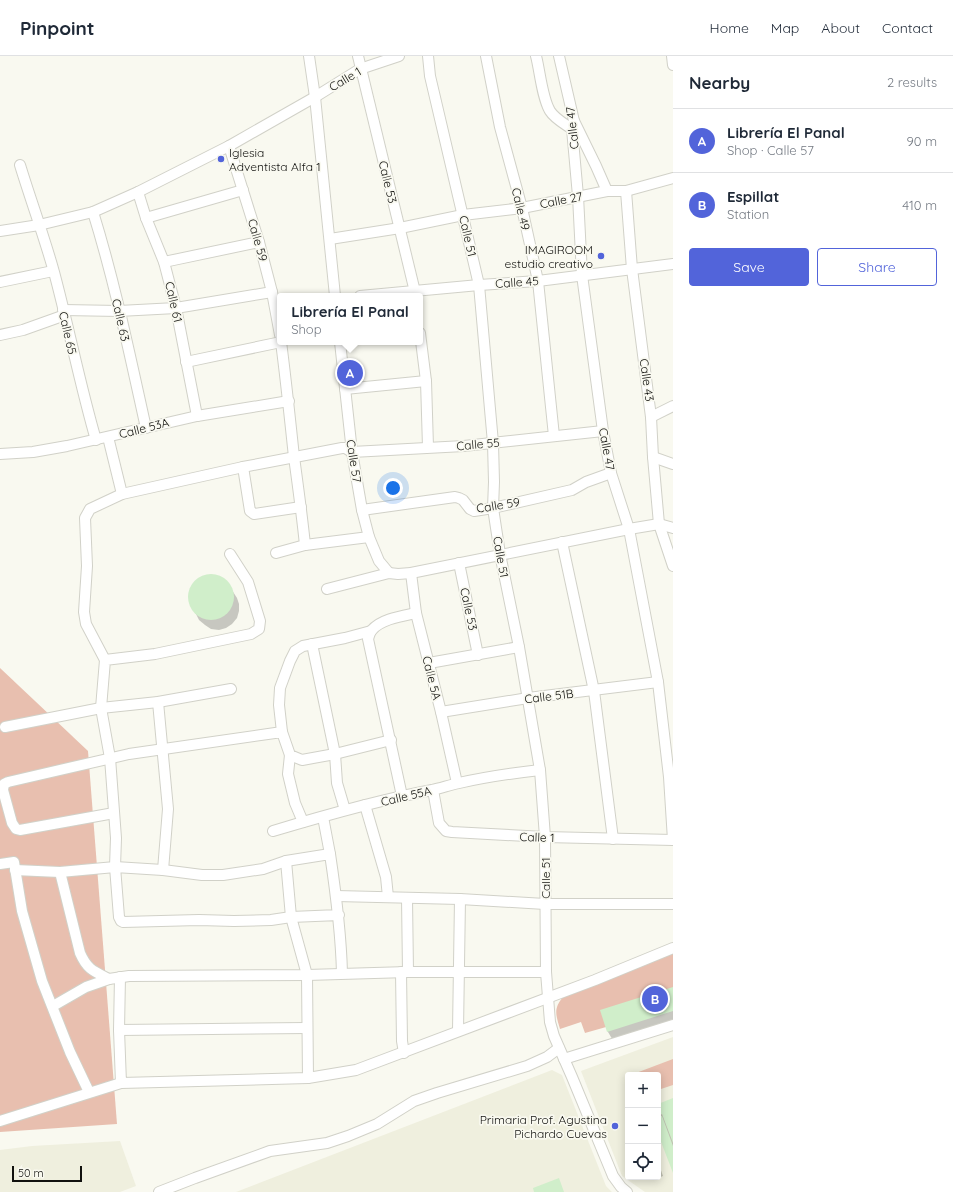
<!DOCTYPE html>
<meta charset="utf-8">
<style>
body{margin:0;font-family:Quicksand,sans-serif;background:#f6f6f7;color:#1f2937}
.controls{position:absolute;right:12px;bottom:12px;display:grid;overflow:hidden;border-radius:4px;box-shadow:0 2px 10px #0003}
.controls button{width:36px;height:36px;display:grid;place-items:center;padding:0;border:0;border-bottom:1px solid #e0e1e3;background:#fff;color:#1f2937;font:20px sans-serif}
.scale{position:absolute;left:12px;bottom:10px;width:70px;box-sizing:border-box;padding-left:4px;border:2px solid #11110e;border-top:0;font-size:11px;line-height:14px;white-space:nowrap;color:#11110e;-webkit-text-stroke:3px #f9f9f0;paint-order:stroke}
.you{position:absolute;left:393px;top:432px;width:14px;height:14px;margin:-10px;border:3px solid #fff;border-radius:50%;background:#1a73e8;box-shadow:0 0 0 6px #1a73e833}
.badge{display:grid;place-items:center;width:26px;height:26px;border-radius:50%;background:#5264da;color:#fff;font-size:13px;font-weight:700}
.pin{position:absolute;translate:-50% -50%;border:2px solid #fff;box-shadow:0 1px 4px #0006}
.popup{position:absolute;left:277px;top:237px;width:146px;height:52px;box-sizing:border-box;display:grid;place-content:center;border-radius:4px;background:#fff;filter:drop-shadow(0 1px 3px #0005);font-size:13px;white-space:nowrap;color:#747a83}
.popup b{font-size:15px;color:#1f2937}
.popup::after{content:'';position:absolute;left:50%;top:100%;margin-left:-8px;border:8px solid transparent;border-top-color:#fff}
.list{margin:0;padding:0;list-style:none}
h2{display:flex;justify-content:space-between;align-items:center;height:52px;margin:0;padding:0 16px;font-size:17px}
h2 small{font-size:13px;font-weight:400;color:#747a83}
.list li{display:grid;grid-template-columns:26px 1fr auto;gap:12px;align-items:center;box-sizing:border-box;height:64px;padding:0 16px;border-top:1px solid #e0e1e3}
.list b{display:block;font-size:15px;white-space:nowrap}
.list p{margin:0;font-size:13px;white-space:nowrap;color:#747a83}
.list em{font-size:13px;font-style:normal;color:#747a83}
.actions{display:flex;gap:8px;padding:12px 16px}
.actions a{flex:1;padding:9px 0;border:1px solid #5264da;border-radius:4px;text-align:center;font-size:14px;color:#5264da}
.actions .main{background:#5264da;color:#fff}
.icon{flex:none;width:22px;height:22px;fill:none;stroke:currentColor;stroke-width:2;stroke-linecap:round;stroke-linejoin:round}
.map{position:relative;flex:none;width:673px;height:1136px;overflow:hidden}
header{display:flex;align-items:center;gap:24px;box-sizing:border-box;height:56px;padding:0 20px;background:#fff;border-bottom:1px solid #e0e1e3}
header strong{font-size:19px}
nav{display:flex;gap:22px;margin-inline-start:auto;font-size:14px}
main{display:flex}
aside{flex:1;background:#fff}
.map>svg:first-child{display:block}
.built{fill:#efefde;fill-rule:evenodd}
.green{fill:#e8bfaf}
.shadow{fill:#0003}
.building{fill:#d0eeca}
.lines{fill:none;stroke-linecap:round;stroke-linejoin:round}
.minor-casing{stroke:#d1d1c8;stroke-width:12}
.minor{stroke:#fff;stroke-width:10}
.poi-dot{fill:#5264da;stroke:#f9f9f0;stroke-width:1.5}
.labels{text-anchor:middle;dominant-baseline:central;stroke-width:3.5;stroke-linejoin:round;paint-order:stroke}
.street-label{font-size:12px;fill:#11110e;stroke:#f9f9f0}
.poi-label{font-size:12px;fill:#11110e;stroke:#f9f9f0;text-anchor:end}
</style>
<header>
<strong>Pinpoint</strong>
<nav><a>Home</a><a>Map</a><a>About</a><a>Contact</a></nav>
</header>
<main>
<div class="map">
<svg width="673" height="1136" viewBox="0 0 673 1136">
<rect width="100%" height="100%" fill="#f9f9f0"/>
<g class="built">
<path d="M673 981V1136H645L622 1120 581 1015ZM628 1019H658V1121H628Z"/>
<path d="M552 1014 562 1019 606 1130 612 1136H236Z"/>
<path d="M120 1085 136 1130 120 1136H0V1094L32 1090Z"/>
</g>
<g class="green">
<path d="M0 612 88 695 117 1068 0 1076Z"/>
<path d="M673 896V952L585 977 581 966 560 973C556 959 553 953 563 941L608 924Z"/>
<path d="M673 1003V1029L658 1034V1019H637L636 1017Z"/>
</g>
<g class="shadow">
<path d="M207 519H214L220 521 226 525 237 542 239 548V555L237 562 232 568 226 572 219 574 211 573 205 569 199 564 190 546V538L191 532 195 526 201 522Z"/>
<path d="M673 932V967L614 986 608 976 601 955Z"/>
<path d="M673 1043V1115L658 1075V1049Z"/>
<path d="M658 1106 663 1120 653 1124 652 1121H658Z"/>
</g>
<g class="building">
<circle cx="211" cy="541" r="23"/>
<path d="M673 931V955L607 976 600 954Z"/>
<path d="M673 1042V1087L662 1058 658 1060V1048Z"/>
<path d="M662 1060 673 1090V1117L658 1078V1061Z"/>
<path d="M559 1122 564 1136H534L533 1132Z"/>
</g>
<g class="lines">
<g class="minor-casing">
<g id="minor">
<path d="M309 0 315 41 335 240"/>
<path d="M358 0 416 240"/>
<path d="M428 0 430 20 479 229 493 387 494 426 493 452 500 498 519 591 540 714 545 781 546 916 550 966 554 980 572 1021 613 1120 621 1131 627 1136"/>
<path d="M486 0 500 71 522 152 538 225 554 380"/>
<path d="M536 0C540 15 542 42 550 55 555 63 565 68 572 73"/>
<path d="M559 0 574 65 572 73 578 140 582 219 603 375 611 417 629 473 658 626 669 721 673 784"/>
<path d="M672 0 673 9"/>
<path d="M574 65 596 110 607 135"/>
<path d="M229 90 259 186 272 236 280 279"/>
<path d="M20 109C31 145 44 180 54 216 69 272 80 329 96 384"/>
<path d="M626 135 632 213 651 361 653 401 659 468 673 510"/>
<path d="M138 136 146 162 164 206 176 252 197 360"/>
<path d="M93 156C115 227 130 300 146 372"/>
<path d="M146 162 243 134"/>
<path d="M0 175 39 169 93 156 138 136 229 90 315 41 360 13 399 0"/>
<path d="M330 183 400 172 463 159 522 152 607 135H626L673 122"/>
<path d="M164 206 259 186"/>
<path d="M0 226 53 215"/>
<path d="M360 240 479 229 538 225 673 208"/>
<path d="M63 254 119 255 176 252 272 236"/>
<path d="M420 277 426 325 428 391"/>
<path d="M0 279 23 274 65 259"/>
<path d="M281 286C286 324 290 363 294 401 298 430 302 459 305 489"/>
<path d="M340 286 352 396 362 454 369 481 379 505 389 517"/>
<path d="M186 306 281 286"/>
<path d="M345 333 426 325"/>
<path d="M651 361 673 350"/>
<path d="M108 381 122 438"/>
<path d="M0 398 33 396 67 390 197 360 289 345"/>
<path d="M653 401 673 408"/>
<path d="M243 411 250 455 254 458 301 451"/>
<path d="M362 454 455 441 459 442 463 444 470 453 474 455 493 452 572 434 586 426 611 417"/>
<path d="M562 486 594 635 613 783"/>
<path d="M276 497 305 489 369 481"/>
<path d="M459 507 478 599"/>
<path d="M411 517 416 557 441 656 457 727"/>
<path d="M327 533 389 517 398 518 411 517 629 473 659 468 673 472"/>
<path d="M312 588 335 698 337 727 345 754"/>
<path d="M105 604 86 568 84 556 87 510 85 462 90 453 122 438 243 411 342 392H345L352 396 464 390 603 375"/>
<path d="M429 607 519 591"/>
<path d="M158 646 168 753 163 814"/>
<path d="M441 656 528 642 658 626"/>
<path d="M5 671 101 652 158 646 231 633"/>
<path d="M282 676 279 649 280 632 290 605 295 595 303 590 345 582 371 575"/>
<path d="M290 699 288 718 295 747 303 766"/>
<path d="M433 734 439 767 446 775 452 776 545 781 673 784"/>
<path d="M402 740 368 583C369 580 370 576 372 574 381 563 402 560 416 557"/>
<path d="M365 749 386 821 388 841"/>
<path d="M114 757 20 774 16 773 12 767 3 734 4 728 8 726 129 698 282 676 290 699 302 704 335 698 391 684"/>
<path d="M323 761 330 798"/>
<path d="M273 775C326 759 379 744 432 734 441 732 450 729 459 727 486 721 513 717 540 714"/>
<path d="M286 805 291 861 307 919 308 1022"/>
<path d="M0 808 14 806 22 855 42 925 70 996 89 1036"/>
<path d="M15 814 60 816 115 811 116 782 110 702 101 652 105 604 155 598 251 578 259 573 260 565 248 526 230 498"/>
<path d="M60 816 80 897C87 913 93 915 109 923"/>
<path d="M336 840 460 843 545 848H673"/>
<path d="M407 842 408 916"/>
<path d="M339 859 291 861 271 864 234 865 199 864 123 866 121 865 119 861 115 811 163 814 202 819H223L263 813 286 805 330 798C336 838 341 877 342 917"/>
<path d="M401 916 402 985 404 997"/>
<path d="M120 921 119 974 121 1027 308 1022 356 1014 595 924 673 892"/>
<path d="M53 950 86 931 109 923 129 920 307 919 408 916H546"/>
<path d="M119 974 307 972"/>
<path d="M458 975 460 843"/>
<path d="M564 1003 673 969"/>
<path d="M0 1065 121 1027"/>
<path d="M159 1136 195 1122 270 1095 327 1087 348 1080 377 1068 414 1045 437 1037 527 1010 547 1001 559 992"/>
</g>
</g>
<use href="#minor" class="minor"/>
</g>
<g class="poi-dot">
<circle cx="221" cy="103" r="4"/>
<circle cx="601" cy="200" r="4"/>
<circle cx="615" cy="1070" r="4"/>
</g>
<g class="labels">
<g class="street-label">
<text transform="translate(345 23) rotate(-31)">Calle 1</text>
<text transform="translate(572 72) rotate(-96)">Calle 47</text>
<text transform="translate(388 126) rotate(76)">Calle 53</text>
<text transform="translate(561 144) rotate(-11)">Calle 27</text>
<text transform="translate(521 153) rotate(76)">Calle 49</text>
<text transform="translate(468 180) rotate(77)">Calle 51</text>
<text transform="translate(258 184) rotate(74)">Calle 59</text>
<text transform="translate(517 226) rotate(-4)">Calle 45</text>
<text transform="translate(174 246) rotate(77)">Calle 61</text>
<text transform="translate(121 264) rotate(77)">Calle 63</text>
<text transform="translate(68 277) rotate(77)">Calle 65</text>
<text transform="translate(647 324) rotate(82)">Calle 43</text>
<text transform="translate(144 372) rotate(-14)">Calle 53A</text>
<text transform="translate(478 388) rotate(-5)">Calle 55</text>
<text transform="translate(607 393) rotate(80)">Calle 47</text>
<text transform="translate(354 405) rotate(81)">Calle 57</text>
<text transform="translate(498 449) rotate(-9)">Calle 59</text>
<text transform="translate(501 501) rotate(80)">Calle 51</text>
<text transform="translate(469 553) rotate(78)">Calle 53</text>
<text transform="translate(432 622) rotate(76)">Calle 5A</text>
<text transform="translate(549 640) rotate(-7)">Calle 51B</text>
<text transform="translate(406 740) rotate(-13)">Calle 55A</text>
<text transform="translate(537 781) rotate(2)">Calle 1</text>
<text transform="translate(545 822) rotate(-90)">Calle 51</text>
</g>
<g class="poi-label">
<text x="229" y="96" text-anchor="start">Iglesia<tspan x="229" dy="14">Adventista Alfa 1</tspan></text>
<text x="593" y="193">IMAGIROOM<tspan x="593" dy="14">estudio creativo</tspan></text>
<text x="607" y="1063">Primaria Prof. Agustina<tspan x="607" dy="14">Pichardo Cuevas</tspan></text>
</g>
</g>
</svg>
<div class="controls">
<button>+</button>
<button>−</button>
<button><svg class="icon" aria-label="locate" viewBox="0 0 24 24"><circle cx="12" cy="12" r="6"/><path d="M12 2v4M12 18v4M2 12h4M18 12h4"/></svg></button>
</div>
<div class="scale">50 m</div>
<div class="you"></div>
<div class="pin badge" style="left:350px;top:317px">A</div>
<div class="popup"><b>Librería El Panal</b>Shop</div>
<div class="pin badge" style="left:655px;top:943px">B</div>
</div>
<aside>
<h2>Nearby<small>2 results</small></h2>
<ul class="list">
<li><span class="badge">A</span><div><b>Librería El Panal</b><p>Shop · Calle 57</p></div><em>90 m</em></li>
<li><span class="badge">B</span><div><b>Espillat</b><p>Station</p></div><em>410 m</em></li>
</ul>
<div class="actions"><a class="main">Save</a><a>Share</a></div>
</aside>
</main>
